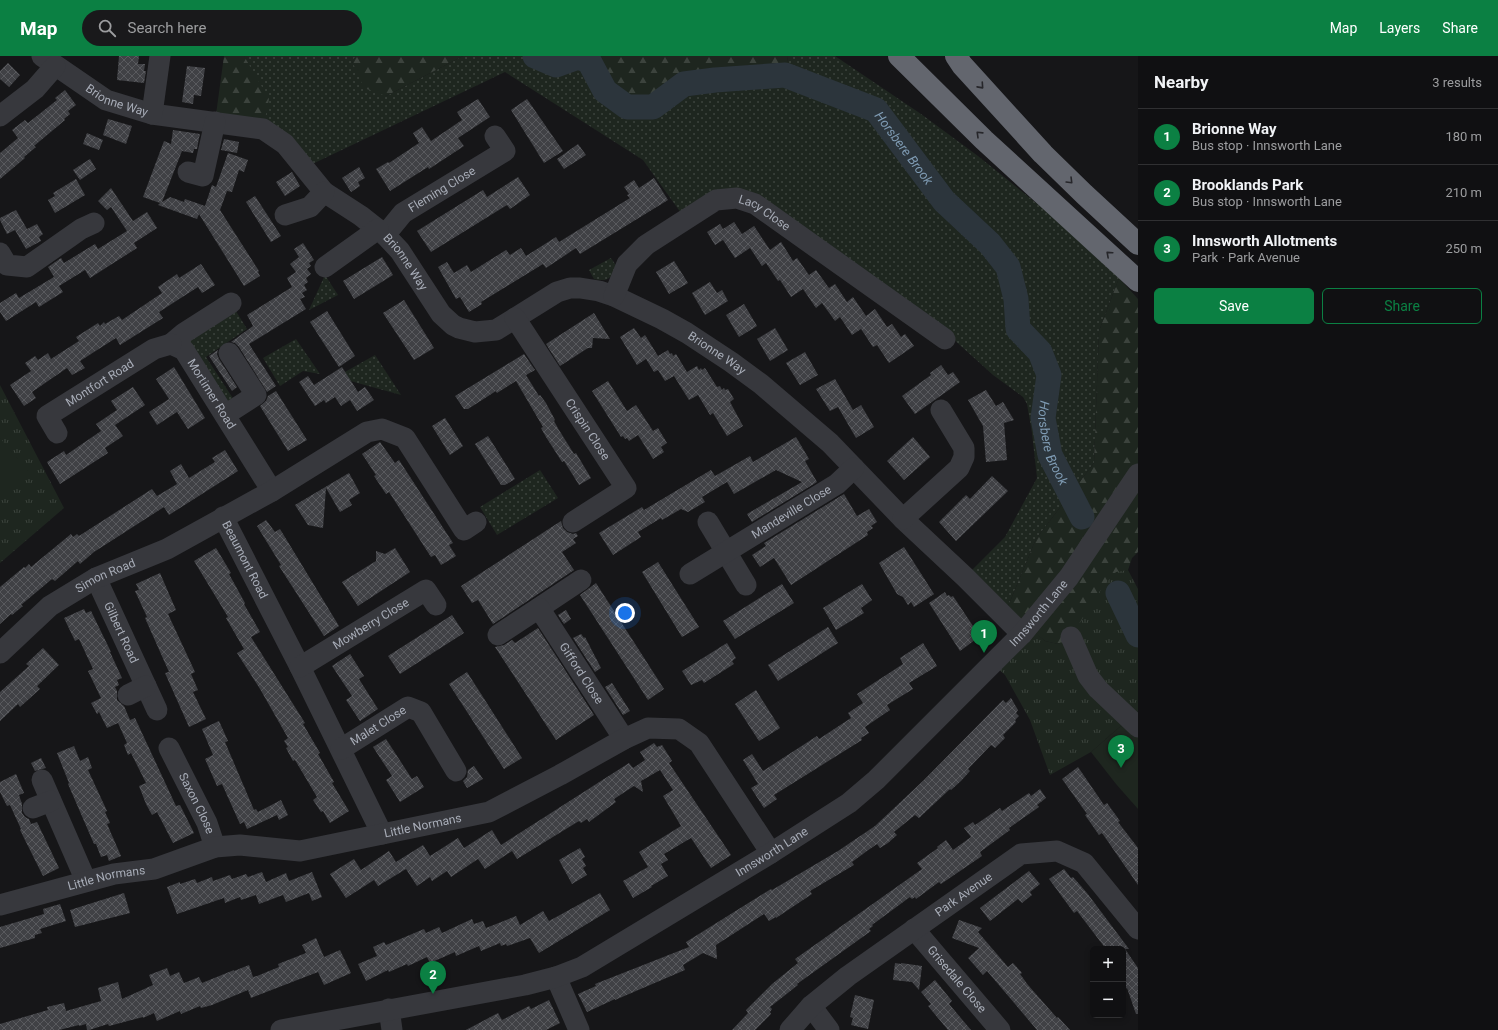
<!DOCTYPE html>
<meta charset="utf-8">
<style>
body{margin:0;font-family:Roboto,sans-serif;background:#19191b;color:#f1f3f6}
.controls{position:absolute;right:12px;bottom:12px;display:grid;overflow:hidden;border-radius:6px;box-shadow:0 2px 6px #0003}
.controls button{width:36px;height:36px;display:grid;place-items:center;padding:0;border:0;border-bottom:1px solid #303032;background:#101012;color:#f1f3f6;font:20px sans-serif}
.you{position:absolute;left:625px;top:557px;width:14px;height:14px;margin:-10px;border:3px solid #fff;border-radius:50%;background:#1a73e8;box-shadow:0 0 0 6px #1a73e833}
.badge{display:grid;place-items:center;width:26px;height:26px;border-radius:50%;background:#0b8043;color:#fff;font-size:13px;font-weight:700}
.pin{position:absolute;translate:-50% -33px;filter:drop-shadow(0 1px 2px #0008)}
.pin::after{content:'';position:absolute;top:21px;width:14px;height:12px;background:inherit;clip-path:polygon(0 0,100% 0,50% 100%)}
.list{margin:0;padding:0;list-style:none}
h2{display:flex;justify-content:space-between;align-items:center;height:52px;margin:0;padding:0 16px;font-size:17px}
h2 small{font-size:13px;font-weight:400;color:#9c9d9f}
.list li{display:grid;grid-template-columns:26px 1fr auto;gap:12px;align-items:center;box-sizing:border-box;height:56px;padding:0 16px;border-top:1px solid #303032}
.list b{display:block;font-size:15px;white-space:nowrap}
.list p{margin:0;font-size:13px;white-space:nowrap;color:#9c9d9f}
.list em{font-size:13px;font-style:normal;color:#9c9d9f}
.actions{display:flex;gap:8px;padding:12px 16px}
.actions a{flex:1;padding:9px 0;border:1px solid #0b8043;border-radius:6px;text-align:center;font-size:14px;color:#0b8043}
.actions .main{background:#0b8043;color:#fff}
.icon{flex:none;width:22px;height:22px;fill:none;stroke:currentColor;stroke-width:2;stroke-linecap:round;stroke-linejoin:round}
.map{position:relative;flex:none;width:1138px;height:974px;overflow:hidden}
header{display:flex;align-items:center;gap:24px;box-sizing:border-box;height:56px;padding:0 20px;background:#0b8043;color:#fff}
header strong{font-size:19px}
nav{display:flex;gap:22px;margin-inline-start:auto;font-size:14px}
.search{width:280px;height:36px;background:#19191b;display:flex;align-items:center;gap:10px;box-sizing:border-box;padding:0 14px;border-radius:22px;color:#9c9d9f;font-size:15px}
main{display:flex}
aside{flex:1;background:#101012}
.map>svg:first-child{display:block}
.grass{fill:url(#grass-dots)}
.forest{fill:url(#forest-firs)}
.park{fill:url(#park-tufts)}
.garden{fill:#1e261f}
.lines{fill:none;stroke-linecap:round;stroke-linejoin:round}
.river{stroke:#2c353c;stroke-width:25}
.building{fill:url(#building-cross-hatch)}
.minor{stroke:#37383d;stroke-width:21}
.highway{stroke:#63666e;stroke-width:22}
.oneway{stroke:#26262a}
.labels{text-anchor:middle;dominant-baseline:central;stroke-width:3;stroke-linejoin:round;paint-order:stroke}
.street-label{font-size:12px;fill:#a8adb8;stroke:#111113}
.water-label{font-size:13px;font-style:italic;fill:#7f9bb3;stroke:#111113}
</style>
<header>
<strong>Map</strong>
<div class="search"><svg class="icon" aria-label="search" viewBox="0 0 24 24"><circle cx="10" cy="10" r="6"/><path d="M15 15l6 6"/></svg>Search here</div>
<nav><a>Map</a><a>Layers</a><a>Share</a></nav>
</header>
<main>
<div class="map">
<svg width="1138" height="974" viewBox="0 0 1138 974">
<defs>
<pattern id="grass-dots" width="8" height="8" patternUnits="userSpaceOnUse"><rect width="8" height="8" fill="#1e261f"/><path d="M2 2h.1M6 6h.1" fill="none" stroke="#3c433d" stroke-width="1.8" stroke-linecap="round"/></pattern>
<pattern id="forest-firs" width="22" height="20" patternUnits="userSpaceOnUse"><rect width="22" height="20" fill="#1e261f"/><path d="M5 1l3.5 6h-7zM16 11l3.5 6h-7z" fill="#3c433d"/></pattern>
<pattern id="park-tufts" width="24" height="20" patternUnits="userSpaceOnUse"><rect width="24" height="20" fill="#1e261f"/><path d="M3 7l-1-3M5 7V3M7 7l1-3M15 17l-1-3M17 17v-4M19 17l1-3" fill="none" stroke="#3c433d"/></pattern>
<pattern id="building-cross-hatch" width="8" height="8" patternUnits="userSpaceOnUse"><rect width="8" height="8" fill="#404145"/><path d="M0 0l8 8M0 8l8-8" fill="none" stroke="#595a5e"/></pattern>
</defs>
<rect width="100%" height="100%" fill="#161618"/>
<g class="grass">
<path d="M244 0H356L352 6 386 40 463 0H535L556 9 578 1 589 5 605 35 653 51 684 28 715 24 785 19 788 0H835L921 58 978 100 1045 154 1119 222 1099 275 1094 407 1036 483 1004 560 965 521 1005 481 1037 422 1032 377 1027 348 1023 341 993 319 951 281 737 142 686 164 643 104 505 16 304 112 263 73Z"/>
<path d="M611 202 617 211C610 223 608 226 594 223L589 214Z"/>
<path d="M325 219 338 239 309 254Z"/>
<path d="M231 247 247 273 206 301 238 350 225 359 184 277Z"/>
<path d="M296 283 320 318 303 315 280 330 263 302Z"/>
<path d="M375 299 401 339 336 321Z"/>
<path d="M540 414 558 442 497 479 480 451Z"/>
</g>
<g class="forest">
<path d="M224 0H244L269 43 263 73 215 66Z"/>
<path d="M356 0H463L386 40 364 32 352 5Z"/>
<path d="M535 0H788L785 19 715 24 684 28 653 51H627L605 35 589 5 578 1 556 9Z"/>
<path d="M1119 222 1138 243V496L1132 502 1128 514 1116 517 1071 581 1058 588 1045 585 1028 571 1004 560 1036 483 1094 407 1099 275Z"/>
</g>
<g class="park">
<path d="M0 329 64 452 0 507Z"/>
<path d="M1128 514 1138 533V655L1091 696 1050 719 1030 664 1005 619 993 608 1028 570 1045 585 1058 588 1071 581 1103 530 1116 516Z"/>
</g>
<g class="garden">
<path d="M0 382 28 415 0 440Z"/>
<path d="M1138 655V753L1116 728 1091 696Z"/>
</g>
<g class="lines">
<g class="river">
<path id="s1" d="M535 0 556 9 578 1 589 5 605 35 627 51H653L684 28 715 24 785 19 876 54 944 145 990 188 1008 211 1016 243 1018 273 1040 296 1049 319 1043 362 1050 399 1082 461"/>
<path d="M1118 537 1138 579"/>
</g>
</g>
<g class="building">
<path d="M119 0H139L138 8H145L144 15H146L144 27 117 24Z"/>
<path d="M8 7 20 19 9 31 0 23V15Z"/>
<path d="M187 10 205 12 201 40 194 39 193 48 182 46Z"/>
<path d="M65 34 76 49 68 55 70 58 64 63 65 64 34 90 36 91 24 101 25 102 0 123V97L18 82 12 74 25 64 28 67 57 44 55 42Z"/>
<path d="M478 43 490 61 458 82 464 90 429 113 428 111 390 135 376 113 388 106 389 107 419 87 413 77 422 71 431 85 462 64 457 56Z"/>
<path d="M527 43 563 95 544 107 511 54Z"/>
<path d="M108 63 132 70 126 88 103 79Z"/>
<path d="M173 74 200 78 199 82 197 93H194L193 97 182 95 162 146 170 141 184 146 185 143 205 150 212 129 216 131 228 97 248 104 244 116 239 114 232 136 227 135 220 154 259 215 258 216 260 220 244 230 199 158 197 163 158 149 160 147 143 141 164 85 171 88Z"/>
<path d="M87 77 103 84 99 94 83 88Z"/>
<path d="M224 83 239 86 237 97 221 94Z"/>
<path d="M578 88 586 99 564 113 557 103Z"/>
<path d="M90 103 96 113 80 124 73 114Z"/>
<path d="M359 111 365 122 358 126 360 130 351 136 342 122Z"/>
<path d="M292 116 300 130 285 140 276 126Z"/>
<path d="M518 121 530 139 510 153 507 149 431 196 417 175 483 134 487 141Z"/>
<path d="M654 122 668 144 580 198 576 192 546 212 543 208 499 235 481 246 482 248 469 256 460 241 456 243 438 211 447 206 454 217 467 209 471 216 506 194 510 199 521 192 526 200 556 181 559 186 630 142 627 139 629 138 624 131 634 124 639 132Z"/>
<path d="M76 123 85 139 55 157 48 144 55 140 53 137Z"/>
<path d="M111 132 133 165 147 156 157 172 134 187 137 192 90 222 85 214 59 230 63 236 39 251 36 246 6 265 0 256V247L16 237 19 242 54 221 48 211 61 202 64 207 95 188 98 193 127 175 111 151 107 154 98 145Z"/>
<path d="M255 140 281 180 271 186 246 146Z"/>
<path d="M16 154 27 173 37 168 43 178 39 181 41 185 26 193 15 174 7 178 0 164V162Z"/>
<path d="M734 166 742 178 754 170 770 194 781 186 793 205 797 202 809 219 816 214 829 232 835 228 847 246 853 241 866 260 875 253 887 271 892 268 901 281 905 278 914 290 889 307 877 289 873 291 861 273 852 279 840 261 835 265 822 247 816 252 803 233 791 241 780 224 778 225 766 207 762 210 750 192 735 202 723 184 715 189 707 176 720 168 723 173Z"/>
<path d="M303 187 314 204 309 207 311 210 307 213 311 218 306 222 308 226 304 229 307 234 302 237 305 241 300 243 306 253 249 288 276 330 267 336 239 291 235 287 231 286 253 270 247 259 292 231 287 222 296 216 290 208 299 201 294 193Z"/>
<path d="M382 201 393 219 354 243 343 225Z"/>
<path d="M674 205 688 227 669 238 656 216Z"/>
<path d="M201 208 215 229 202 237 198 231 159 256 163 262 120 289 116 282 80 305 85 312 72 319 67 312 32 336 36 342 24 350 10 329 31 315 25 307 35 300 38 304 48 297 51 303 79 285 76 281 98 267 100 270 104 266 105 268 119 260 122 264 162 237 158 231 177 218 179 222Z"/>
<path d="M710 226 717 237 722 234 728 245 705 259 692 237Z"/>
<path d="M404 244 434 292 414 304 383 257Z"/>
<path d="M744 248 757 270 739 281 726 259Z"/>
<path d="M327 255 355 300 339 311 310 266Z"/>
<path d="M594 257 610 283 593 282 592 292H588L560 310 546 288Z"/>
<path d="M634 272 641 282 645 279 658 300 668 294 670 298 672 297 673 300 676 298 687 316 697 310 699 314 701 312 702 314 705 312 717 331 720 330 722 334 724 332 725 334 728 333 734 343 730 346 743 370 727 380 713 357 710 359 698 339 689 344 674 320 665 325 658 314 654 316 646 303 637 309 620 281Z"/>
<path d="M775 272 788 294 770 305 757 283Z"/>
<path d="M218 294 217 298 219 303 237 331 232 335 209 300Z"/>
<path d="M805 296 818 319 800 329 786 307Z"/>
<path d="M524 298 535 314 526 319 539 340 540 339 546 347 555 364 554 365 559 374 574 398 576 397 591 422 579 429 564 405 562 406 546 381 541 372 543 371 516 325 497 337 496 335 468 353H464L455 340Z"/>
<path d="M941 309 948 319 953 316 960 326 915 358 902 340 931 319 930 317Z"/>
<path d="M174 311 205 362 188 373 177 356 157 369 149 356 169 343 156 323Z"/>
<path d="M342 311 358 336 365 331 374 344 357 355 350 344 341 350 335 341 326 347 324 344 315 350 299 326 308 320 314 329Z"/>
<path d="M835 323 853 354 861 349 874 371 856 382 838 351 830 355 816 333Z"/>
<path d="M608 325 627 355 636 349 653 375 658 372 667 387 661 391 664 396 653 403 638 379 629 385 627 382 625 383 623 380 621 381 592 335Z"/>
<path d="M133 331 145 349 115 369 123 380 105 392 108 397 60 428 47 406 64 395 66 399 101 375 96 368 117 354 111 345Z"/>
<path d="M986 334 996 350 1003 346 1014 364 1004 367 1007 404 986 406 983 370 968 344Z"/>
<path d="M276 335 307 384 288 395 260 350 266 345 268 340Z"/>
<path d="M445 362 463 390 450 399 432 370Z"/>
<path d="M488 380 515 423 505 429H501L475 388Z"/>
<path d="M796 381 809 403 805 405 817 426 752 466 747 458 802 426 776 414 734 438 727 426 702 441 705 446 688 456 681 453 662 464 661 462 638 476 641 481 613 499 599 477 642 451 644 454 711 414 715 420 750 400 753 406Z"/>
<path d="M913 381 930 401 904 424 887 405Z"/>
<path d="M380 386 395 407 399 404 453 487 449 489 456 500 441 509 435 499 431 501 389 436 386 438 374 420 376 419 362 398Z"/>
<path d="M225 394 238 415 169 459 164 451 94 496 80 508 78 505 55 525 52 523 21 549 23 550 12 559 11 558 0 568V531L24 511 25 512 29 508 31 511 71 478 73 481 77 478 79 480 152 433 157 440 177 428 170 415 181 408 189 422 215 406 212 402Z"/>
<path d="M349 417 360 437 349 444 352 449 340 456 326 432 323 472 308 469 295 449Z"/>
<path d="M992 420 1008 435 956 485 939 466 966 439 970 443Z"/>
<path d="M844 438 857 460 869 453 877 466 871 470 873 472 867 476 868 479 791 529 774 502 760 511 752 499 766 490 764 487Z"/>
<path d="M266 464 275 476 280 473 339 570 324 580 279 510 281 509 257 470Z"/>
<path d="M561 465 563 472 567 476 573 478 576 477 578 480 573 483 576 487 562 496 574 514 493 568 478 544 472 547 461 530Z"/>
<path d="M904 491 934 538 914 551 911 546 908 549 903 541 897 538 879 507Z"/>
<path d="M216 492 231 517 229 518 245 547 244 548 260 576 251 581 305 667 303 668 320 697 318 698 334 726 332 727 349 755 330 767 323 755 321 756 313 744 317 741 295 704 293 705 286 692 288 691 284 685 288 682 260 633 237 597 244 593 226 562 228 561 194 505Z"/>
<path d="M395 492 410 516 358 550 342 526 376 505V495L385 498Z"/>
<path d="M658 506 699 571 682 581 642 516Z"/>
<path d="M160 517 176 554 168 558 195 616 191 618 198 634 193 636 206 663 189 671 165 617 169 616 145 562 147 561 135 535 139 534 136 528Z"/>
<path d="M596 527 664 633 648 644 580 539Z"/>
<path d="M782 528 794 547 735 583 723 565Z"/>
<path d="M862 528 872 544 861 552 864 557 836 574 823 552Z"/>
<path d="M945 536 947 540 949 539 951 541 953 540 977 576 973 578 975 580 973 581 975 584 960 595 929 547Z"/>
<path d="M84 553 86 557 91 555 111 596H110L122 622 117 624 119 629 115 631 117 635V644L124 650 130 664 135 662 176 750 180 749 194 777 173 787 157 756 152 759 146 748 139 730 146 727 131 697 128 699 124 689 127 687 118 667 107 672 99 656 97 658 91 647 101 642 88 615 93 613 79 583 75 585 64 562Z"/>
<path d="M566 554 571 563 564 568 558 559Z"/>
<path d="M452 559 464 577 400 618 388 600Z"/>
<path d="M828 571 838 587 778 625 768 609Z"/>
<path d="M538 572 594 659 556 684 495 591 504 589 512 584 515 587Z"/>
<path d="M581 578 584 582 585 581 601 612 595 616 573 582Z"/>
<path d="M727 587 736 602 732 605 734 608 704 627 702 624 691 629 682 615Z"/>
<path d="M923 587 937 610 909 627 913 633 887 649 890 654 865 671 869 677 861 682 862 684 774 739 777 743 764 752 751 732 758 728 743 704 752 698 763 715 817 680 819 683 851 662 848 657 863 647 857 638 903 608 900 602Z"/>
<path d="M43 592 59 609 37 630 40 633 20 651 18 648 0 665V636L29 610 26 608Z"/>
<path d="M350 598 364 620 359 623 378 653 360 665 346 644 352 640 332 610Z"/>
<path d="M467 616 522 702 504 713 449 628Z"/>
<path d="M612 627 630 655 623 659 605 631Z"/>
<path d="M756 634 780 672 759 685 735 648Z"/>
<path d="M1011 642 1018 654 1016 657 1019 660 1015 664 1016 666 1003 679 1005 682 995 692 991 689 968 713 970 715 961 725 951 734 950 733 919 762 915 759 894 776 897 779 888 787 880 792 877 788 867 795 852 806 854 809 810 835 812 838 776 862V861L769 865 764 858 716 889 717 903 703 897 683 909 685 914 615 944V943L587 956 578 938 596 930 595 928 689 891 686 886 771 833 772 834 838 795 875 770 924 724 1003 644 1006 647Z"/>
<path d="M219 665 228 685 225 686 254 754 256 753 258 756 281 744 288 759 279 764 277 759 247 773 244 766 240 768 222 728 217 730 205 703 213 699 202 673Z"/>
<path d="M386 683 412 723 417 720 424 731 400 746 386 724 392 720 373 691Z"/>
<path d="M654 687 657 691 662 689 672 705 669 707 731 799 711 812 691 782 664 798 668 804 661 808 668 820 651 830 652 831 633 842 623 825 648 811 639 796 681 770 663 740 673 734 660 714 641 725 643 736 634 730 614 743 616 746 589 766 587 763 581 767 579 765 517 803 512 795 485 813 478 803 451 821 447 815 432 825 430 821 417 830 406 813 378 830 374 824 346 842 330 818 354 803 361 814 389 795 396 806 423 789 430 800 458 782 464 792 492 774 501 789 629 707 633 712 645 704 640 696Z"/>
<path d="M74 690 80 705 88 701 92 712 88 714 107 755 105 756 110 767 107 768 121 800 109 805 107 799 101 801 96 788H94L68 728 69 727 57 697Z"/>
<path d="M41 702 46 712 35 715 31 707Z"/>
<path d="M474 710 483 723 467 732 463 725 467 721 468 714Z"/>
<path d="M1078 711 1104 749 1107 747 1120 765 1118 766 1138 792V829L1102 777 1099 779 1085 759 1087 758 1062 723Z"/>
<path d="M16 718 24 737 19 739 22 748V757L25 761 29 763 31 768 37 766 59 812 43 820 20 774 21 773 10 749 7 750 0 736V726Z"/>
<path d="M1040 733 1046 742 1037 749 1039 751 1009 772 1010 774 980 796 982 800 941 828 939 826 916 843 915 841 912 843 910 841 872 869 873 870 869 873 871 875 797 928 798 929 770 951 772 953 770 956 771 958 755 974H732L748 957 746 954 772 928 798 907 795 903 922 813 917 807 938 792 937 791 946 784 953 794 971 781 964 772 973 766 975 769 1000 752 1002 755 1029 737 1031 740Z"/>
<path d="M580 792 585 801 582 803 586 810 583 812 587 819 572 828 559 804Z"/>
<path d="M1064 813 1071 822 1073 821 1087 837 1129 893H1125L1138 912V958H1136L1127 932 1123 935V893H1106L1077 855 1074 857 1049 823Z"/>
<path d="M1029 815 1040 828 1030 836 1032 839 1022 847 1018 843 990 865 980 852Z"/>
<path d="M262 816 266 826 286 817 289 825 312 816 322 841 312 845 309 837 286 846 283 839 259 848 256 839 241 844 240 841 225 847 224 842 177 858 167 831 180 826V828L195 823 197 827 212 821 213 825 230 819 232 823 246 818 248 821Z"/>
<path d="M124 837 130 857 75 871 70 854Z"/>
<path d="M600 837 610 854 539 897 530 882 507 890 506 888 501 890 500 887 481 895 479 890 456 900 455 896 430 907 427 901 408 910 407 908 389 916 388 914 366 925 358 908 377 900 373 891 384 886 386 889 424 873 426 877 439 871 442 877 472 863 474 868 483 865 486 872 516 860 520 869 543 855 549 865Z"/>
<path d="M60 848 66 865 40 873 42 877 35 879V882L0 892V871L44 858 43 853Z"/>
<path d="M959 864 982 872 978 876 1008 911 1013 907 1022 917 1020 918 1028 929 1057 962 1058 961 1070 974H1037L987 915 983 919 968 902 979 892 952 882Z"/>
<path d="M316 882 324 901 340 894 351 917 324 929 318 916 251 942 248 934 212 949 201 952 200 950 181 958 180 955 157 965 154 957 143 962V961L109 970 108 968 89 974H87L86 968 79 970V969L59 974H0V968L48 954 47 951 64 947 66 955 101 945 98 932 118 926 122 943 153 929 149 919 167 912 170 920 179 916 184 927 199 921 202 927 234 914V915L249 909 253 921 257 920 279 911 278 908 306 897 302 889Z"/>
<path d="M895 907 901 908V907L922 910 919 934 912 926 893 924Z"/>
<path d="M935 924 952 945 949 948 971 974H948L928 950 931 948 921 936Z"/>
<path d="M855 939 874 944 868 973 851 969 853 962 850 961Z"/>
<path d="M549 944 560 967 546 974H466L498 957 502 964 529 950 531 953Z"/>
</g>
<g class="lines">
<g class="minor">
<path id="s2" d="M42 0 106 44 152 58 263 73 285 88 324 136 361 160 385 179 400 195 441 258 453 269 459 272 475 276 496 274 557 236 570 232H580L599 235 614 240 662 263 687 277 731 306 761 328 830 387 903 463 965 521 1022 578"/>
<path d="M152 58 160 0"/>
<path d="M0 60 35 33 55 10"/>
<path d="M188 116 203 120 215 66"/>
<path d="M285 159 310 151 324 136"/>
<path id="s3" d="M385 179 403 157 505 95 495 80"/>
<path d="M0 197 7 209 27 211 81 173 94 167"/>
<path d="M325 211 378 173"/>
<path id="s4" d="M614 240 627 208 646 189 716 144 737 142 755 148 945 283"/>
<path id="s5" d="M231 247 184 277 171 288 184 294 272 435"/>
<path id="s6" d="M515 262 626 432 573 466"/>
<path d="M225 359 256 339 229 297"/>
<path id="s7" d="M57 377 47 360 154 293 171 288"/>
<path id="s8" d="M223 461 300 611 382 778"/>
<path d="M903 463 959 412 964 401V392L941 354"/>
<path d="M708 466 746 529"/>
<path id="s9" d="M690 518 837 428 854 412"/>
<path id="s10" d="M96 522 157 654"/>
<path d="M539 552 581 524"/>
<path id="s11" d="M498 579 539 552 624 683"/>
<path d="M1071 581 1088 620 1098 633 1138 671"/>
<path id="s12" d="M0 597 50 550 96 522 167 493 272 435 367 376 382 373 405 382 464 474 476 466"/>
<path id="s13" d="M300 611 426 534 436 549"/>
<path d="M128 639 146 630"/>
<path id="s14" d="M169 692 207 767 215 791"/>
<path id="s15" d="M341 693 408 651 421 656 456 715"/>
<path d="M42 724 86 825"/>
<path d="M33 752 51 745"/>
<path id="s16" d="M0 849 114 818 154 813 215 791 240 789 300 795 489 756 560 719 624 683 648 672 679 673 699 687 771 797"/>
<path id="s17" d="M914 873 1000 974"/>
<path d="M556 921 579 974"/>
<path d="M811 950 829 974"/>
<path d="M389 953 392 974"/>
<path id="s18" d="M281 974 525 929 556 921 582 911 771 797 849 747 876 724 1022 578 1069 521 1138 418"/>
<path id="s19" d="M790 974 811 950 848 920 1021 798 1057 795 1084 807 1138 873"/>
</g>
<g class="highway">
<path d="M899 0 984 84 1138 225"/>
<path d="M956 0 962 9 1043 98 1084 138 1138 188"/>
</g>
</g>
<defs><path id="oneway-chevron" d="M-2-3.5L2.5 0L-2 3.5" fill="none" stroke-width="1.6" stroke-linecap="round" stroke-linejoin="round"/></defs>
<g class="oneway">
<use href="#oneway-chevron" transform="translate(981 30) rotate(48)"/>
<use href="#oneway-chevron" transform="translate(979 78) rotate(-136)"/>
<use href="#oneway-chevron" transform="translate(1070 125) rotate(45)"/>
<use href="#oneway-chevron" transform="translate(1109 198) rotate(-138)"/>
</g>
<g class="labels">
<g class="street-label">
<text stroke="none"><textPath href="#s2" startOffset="88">Brionne Way</textPath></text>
<text stroke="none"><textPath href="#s3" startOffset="74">Fleming Close</textPath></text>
<text stroke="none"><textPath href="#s4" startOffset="197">Lacy Close</textPath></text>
<text stroke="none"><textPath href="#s2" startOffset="435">Brionne Way</textPath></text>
<text stroke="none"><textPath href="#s2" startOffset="807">Brionne Way</textPath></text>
<text stroke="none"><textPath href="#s7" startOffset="82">Montfort Road</textPath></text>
<text stroke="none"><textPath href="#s5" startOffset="139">Mortimer Road</textPath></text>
<text stroke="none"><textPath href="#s6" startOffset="133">Crispin Close</textPath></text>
<text stroke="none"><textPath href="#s9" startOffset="119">Mandeville Close</textPath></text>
<text stroke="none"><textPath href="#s8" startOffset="48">Beaumont Road</textPath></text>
<text stroke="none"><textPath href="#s12" startOffset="132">Simon Road</textPath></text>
<text stroke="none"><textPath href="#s18" startOffset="890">Innsworth Lane</textPath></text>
<text stroke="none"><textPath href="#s13" startOffset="83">Mowberry Close</textPath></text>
<text stroke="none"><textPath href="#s10" startOffset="60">Gilbert Road</textPath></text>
<text stroke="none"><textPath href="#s11" startOffset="127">Gifford Close</textPath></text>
<text stroke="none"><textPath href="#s15" startOffset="44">Malet Close</textPath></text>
<text stroke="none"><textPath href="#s14" startOffset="62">Saxon Close</textPath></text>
<text stroke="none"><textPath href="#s16" startOffset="434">Little Normans</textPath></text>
<text stroke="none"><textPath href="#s18" startOffset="530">Innsworth Lane</textPath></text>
<text stroke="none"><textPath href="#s16" startOffset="110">Little Normans</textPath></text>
<text stroke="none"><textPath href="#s19" startOffset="221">Park Avenue</textPath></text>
<text stroke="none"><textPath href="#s17" startOffset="66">Grisedale Close</textPath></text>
</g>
<g class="water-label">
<text stroke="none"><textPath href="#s1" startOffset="430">Horsbere Brook</textPath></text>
<text stroke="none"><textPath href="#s1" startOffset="778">Horsbere Brook</textPath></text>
</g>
</g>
</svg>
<div class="controls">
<button>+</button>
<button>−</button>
</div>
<div class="you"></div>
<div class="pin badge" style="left:984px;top:597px">1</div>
<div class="pin badge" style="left:433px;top:938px">2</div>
<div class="pin badge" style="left:1121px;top:712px">3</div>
</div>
<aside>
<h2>Nearby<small>3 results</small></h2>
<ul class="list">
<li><span class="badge">1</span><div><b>Brionne Way</b><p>Bus stop · Innsworth Lane</p></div><em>180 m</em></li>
<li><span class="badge">2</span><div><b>Brooklands Park</b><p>Bus stop · Innsworth Lane</p></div><em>210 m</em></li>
<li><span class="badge">3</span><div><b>Innsworth Allotments</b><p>Park · Park Avenue</p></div><em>250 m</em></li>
</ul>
<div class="actions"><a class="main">Save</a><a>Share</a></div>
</aside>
</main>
